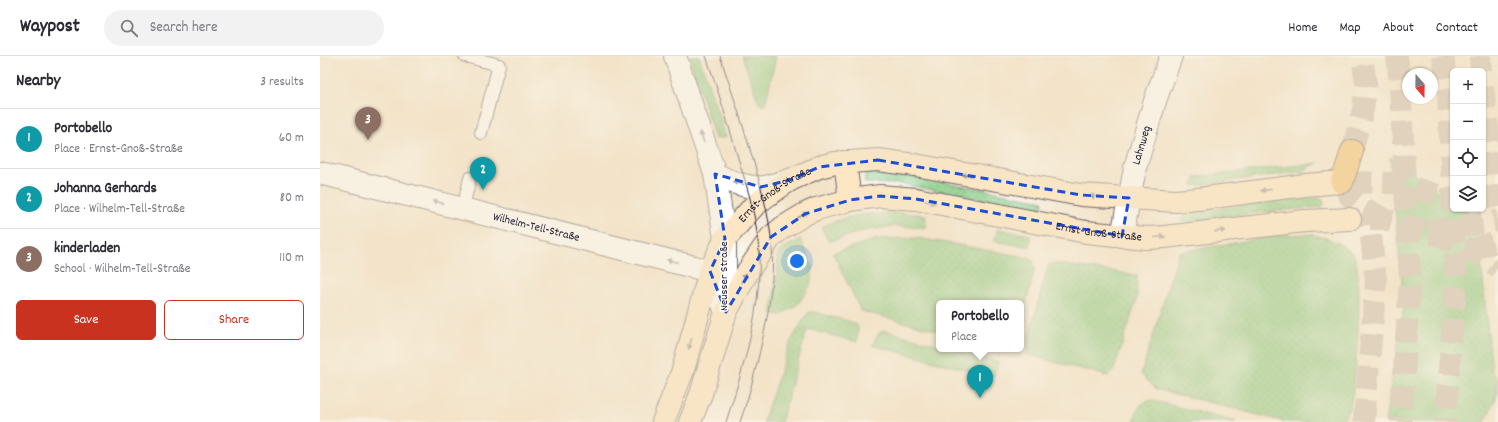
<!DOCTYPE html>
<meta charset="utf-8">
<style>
body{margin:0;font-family:Dekko,sans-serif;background:#f2f2f3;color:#2b2b33}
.controls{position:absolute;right:12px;top:12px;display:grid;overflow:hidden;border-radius:6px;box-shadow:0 1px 3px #0004}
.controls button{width:36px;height:36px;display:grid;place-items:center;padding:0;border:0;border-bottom:1px solid #e1e1e2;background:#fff;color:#2b2b33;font:20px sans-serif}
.compass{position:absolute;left:1082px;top:12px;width:36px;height:36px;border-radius:50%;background:#fff;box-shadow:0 1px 3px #0004;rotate:160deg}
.you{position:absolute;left:477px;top:205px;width:14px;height:14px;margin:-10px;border:3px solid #fff;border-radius:50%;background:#1a73e8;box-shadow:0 0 0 6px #1a73e833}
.badge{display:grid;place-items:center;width:26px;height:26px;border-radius:50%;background:#c8321e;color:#fff;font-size:13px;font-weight:700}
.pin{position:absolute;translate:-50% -33px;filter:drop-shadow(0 1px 2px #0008)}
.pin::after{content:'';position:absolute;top:21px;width:14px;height:12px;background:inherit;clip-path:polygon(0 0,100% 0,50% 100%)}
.popup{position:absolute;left:616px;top:244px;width:88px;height:52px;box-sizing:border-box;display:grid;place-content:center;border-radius:6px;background:#fff;filter:drop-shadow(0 1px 3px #0005);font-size:13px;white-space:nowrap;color:#7c7c81}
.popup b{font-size:15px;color:#2b2b33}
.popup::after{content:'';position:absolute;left:50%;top:100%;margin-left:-8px;border:8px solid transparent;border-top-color:#fff}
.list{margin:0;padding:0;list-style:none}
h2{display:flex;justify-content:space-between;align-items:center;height:52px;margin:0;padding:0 16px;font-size:17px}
h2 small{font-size:13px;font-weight:400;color:#7c7c81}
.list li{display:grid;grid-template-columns:26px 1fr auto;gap:12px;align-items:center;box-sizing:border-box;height:60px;padding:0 16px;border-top:1px solid #e1e1e2}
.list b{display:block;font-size:15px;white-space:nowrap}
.list p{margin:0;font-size:13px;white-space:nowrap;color:#7c7c81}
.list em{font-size:13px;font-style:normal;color:#7c7c81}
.actions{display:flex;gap:8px;padding:12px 16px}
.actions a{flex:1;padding:9px 0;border:1px solid #c8321e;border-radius:6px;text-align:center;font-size:14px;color:#c8321e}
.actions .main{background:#c8321e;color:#fff}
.icon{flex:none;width:22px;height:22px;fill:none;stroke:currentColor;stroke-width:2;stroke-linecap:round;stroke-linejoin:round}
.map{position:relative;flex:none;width:1178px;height:366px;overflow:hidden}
header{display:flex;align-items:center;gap:24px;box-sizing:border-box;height:56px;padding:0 20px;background:#fff;border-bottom:1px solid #e1e1e2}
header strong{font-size:19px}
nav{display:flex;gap:22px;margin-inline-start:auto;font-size:14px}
.search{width:280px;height:36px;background:#f2f2f3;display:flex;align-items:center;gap:10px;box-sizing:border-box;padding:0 14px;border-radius:22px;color:#7c7c81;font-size:15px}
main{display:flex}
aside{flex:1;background:#fff}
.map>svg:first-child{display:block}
.grass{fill:url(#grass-dots);stroke:#567760}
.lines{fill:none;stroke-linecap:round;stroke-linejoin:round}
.secondary-tunnel{stroke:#c9bcad;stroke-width:22;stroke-dasharray:22 11;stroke-linecap:butt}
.highway-tunnel{stroke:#c9bcad;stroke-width:22;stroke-dasharray:22 11;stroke-linecap:butt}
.lane-casing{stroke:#6b666d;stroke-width:14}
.street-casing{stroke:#6b666d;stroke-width:24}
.secondary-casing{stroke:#6b666d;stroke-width:24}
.highway-casing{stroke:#6b666d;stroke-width:24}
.lane{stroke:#fff;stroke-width:12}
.street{stroke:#fff;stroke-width:22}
.secondary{stroke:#fce6c4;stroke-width:22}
.highway{stroke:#f7c06b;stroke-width:22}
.tram{stroke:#22223b;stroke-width:1}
.oneway{fill:#9c9ca7}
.oneway2{fill:#9a8e86}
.marked{fill:none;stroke:#1d4ed8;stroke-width:3;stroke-dasharray:8 5;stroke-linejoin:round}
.labels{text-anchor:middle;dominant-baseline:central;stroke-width:3;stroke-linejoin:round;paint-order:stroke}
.street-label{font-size:12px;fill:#22223b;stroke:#fff}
</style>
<header>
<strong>Waypost</strong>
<div class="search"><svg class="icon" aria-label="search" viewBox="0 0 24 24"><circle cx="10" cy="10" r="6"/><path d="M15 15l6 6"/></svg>Search here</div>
<nav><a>Home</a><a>Map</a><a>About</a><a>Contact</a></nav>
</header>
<main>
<aside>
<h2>Nearby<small>3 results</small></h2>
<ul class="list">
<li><span class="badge" style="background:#0f9aa8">1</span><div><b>Portobello</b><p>Place · Ernst-Gnoß-Straße</p></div><em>60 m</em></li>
<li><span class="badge" style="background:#0f9aa8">2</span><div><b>Johanna Gerhards</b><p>Place · Wilhelm-Tell-Straße</p></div><em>80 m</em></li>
<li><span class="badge" style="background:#8d6e63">3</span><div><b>kinderladen</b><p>School · Wilhelm-Tell-Straße</p></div><em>110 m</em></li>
</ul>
<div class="actions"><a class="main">Save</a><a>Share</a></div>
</aside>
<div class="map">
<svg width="1178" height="366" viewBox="0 0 1178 366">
<defs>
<pattern id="grass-dots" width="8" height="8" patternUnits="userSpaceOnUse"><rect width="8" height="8" fill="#89cc85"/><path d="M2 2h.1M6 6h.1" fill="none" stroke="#76af74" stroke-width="1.8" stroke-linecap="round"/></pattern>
</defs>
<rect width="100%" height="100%" fill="#fff"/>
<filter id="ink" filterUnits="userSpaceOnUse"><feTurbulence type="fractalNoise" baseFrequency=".025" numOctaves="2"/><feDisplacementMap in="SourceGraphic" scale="8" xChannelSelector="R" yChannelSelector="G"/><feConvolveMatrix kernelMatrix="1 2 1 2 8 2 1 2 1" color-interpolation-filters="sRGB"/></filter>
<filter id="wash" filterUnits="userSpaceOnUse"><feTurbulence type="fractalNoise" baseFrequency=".012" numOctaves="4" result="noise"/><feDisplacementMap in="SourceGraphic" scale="16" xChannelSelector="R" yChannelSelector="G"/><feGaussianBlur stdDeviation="0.9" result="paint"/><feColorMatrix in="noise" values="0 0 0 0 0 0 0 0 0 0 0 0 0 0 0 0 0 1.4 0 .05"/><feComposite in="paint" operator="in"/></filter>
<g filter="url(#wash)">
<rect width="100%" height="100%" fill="#f3e3c9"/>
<g class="grass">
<path d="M369 0H379L406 81 395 83Z"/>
<path d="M422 0H456L445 49 439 48Z"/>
<path d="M1070 101 1133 146V153H1144L1157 163 1172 317 1178 322V337L1165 366H1065L1084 250Z"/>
<path d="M998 107 983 115 873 130 876 121Z"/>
<path d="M546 117 598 121 723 145 722 154 581 128 545 127V121Z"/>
<path d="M1002 142 1004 148 1002 151 953 155 862 166 863 157 966 144Z"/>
<path d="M575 156 606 159 605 172 575 170 543 175 509 186 501 171 522 163 538 159Z"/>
<path d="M678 173 710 179V191L673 185Z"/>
<path d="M989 178C1005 181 1021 186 1033 198 1045 213 1036 325 1031 347 1030 353 1025 360 1021 366H966L836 333 821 318 859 196 962 179Z"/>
<path d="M598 182 706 201 713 205 715 212 701 267V247H619V275L541 255 513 197 557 183Z"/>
<path d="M480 183 493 211 490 230 478 248 461 259 451 257 458 210 457 200 459 195Z"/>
<path d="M730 208H738L817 219V242L794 314 788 320 708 299 707 288 727 213Z"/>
<path d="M489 256H494L535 267 538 271 537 286 487 273 461 366H443L470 287 487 258Z"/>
<path d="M563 275H567L619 289V293H632L678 306 674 321 552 289 559 277Z"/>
<path d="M831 344 916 366H814C817 353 818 348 831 344Z"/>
</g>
</g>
<g filter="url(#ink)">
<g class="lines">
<g class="secondary-tunnel">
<path d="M1050 163H1064L1107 175 1152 194 1178 211"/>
<path d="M1064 163 1042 151 1030 141 1022 126 1078 127 1111 137 1133 146"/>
<path d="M1108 175 1178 165"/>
<path d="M1152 194 1178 185"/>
</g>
<g class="highway-tunnel">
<path d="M1077 0 1080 28 1090 223 1081 366"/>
<path d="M1123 0 1128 36 1136 226 1125 366"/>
<path d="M1160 0 1161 15"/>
<path d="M1163 31 1178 162"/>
<path d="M1032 95 1043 54 1046 28 1042 0"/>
<path d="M1044 366 1056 225 1049 163"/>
</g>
<g class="lane-casing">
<g id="lane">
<path d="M145 0 179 9 161 77"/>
<path d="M143 152 150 122"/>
</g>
</g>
<g class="street-casing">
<g id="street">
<path d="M355 0 395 118 405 183V241"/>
<path id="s1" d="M0 117 390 215 406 256"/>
<path d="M395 118C408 125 429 133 445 131 454 129 462 126 470 124"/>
<path id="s2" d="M802 180 815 112 835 45 851 0"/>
</g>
</g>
<g class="secondary-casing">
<g id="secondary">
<path d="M525 106 530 144"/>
<path id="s3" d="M343 366 363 314 390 215 405 183 433 151 444 142 470 124 499 111 515 107 558 104 595 109 761 139 856 145 878 143 985 129 1022 126"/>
<path id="s4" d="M370 366 381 338 406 256 428 215 451 181 462 172 485 158 496 153 530 144 560 140 596 143 766 176 826 182 844 181 985 165 1030 163"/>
</g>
</g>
<g class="highway-casing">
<path id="highway" d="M1022 126 1032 95"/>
</g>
<use href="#lane" class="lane"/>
<use href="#street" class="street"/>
<use href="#secondary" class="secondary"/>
<use href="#highway" class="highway"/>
<g class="tram">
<path d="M386 0C398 34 408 67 418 102 428 133 437 163 439 196 442 253 423 313 406 366"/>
<path d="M400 0C410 30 420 60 429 90 439 124 450 158 452 193 454 220 450 246 445 272 438 304 431 335 420 366"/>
</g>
</g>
<defs><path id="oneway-solid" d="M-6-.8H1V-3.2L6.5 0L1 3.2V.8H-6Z"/></defs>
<g class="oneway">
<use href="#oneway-solid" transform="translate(382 81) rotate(-109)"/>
<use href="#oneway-solid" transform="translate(418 127) rotate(-165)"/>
<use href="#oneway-solid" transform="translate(118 146) rotate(-166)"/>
<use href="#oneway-solid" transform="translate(352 205) rotate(-166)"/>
</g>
<g class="oneway2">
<use href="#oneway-solid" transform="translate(647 119) rotate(-170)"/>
<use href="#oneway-solid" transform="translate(946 134) rotate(173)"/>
<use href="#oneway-solid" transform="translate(775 140) rotate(-177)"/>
<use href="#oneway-solid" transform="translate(610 146) rotate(11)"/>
<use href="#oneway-solid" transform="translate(483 159) rotate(-28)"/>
<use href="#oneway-solid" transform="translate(900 175) rotate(-7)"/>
<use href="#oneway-solid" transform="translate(840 181) rotate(-3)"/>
<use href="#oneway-solid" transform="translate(424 222) rotate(-62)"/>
<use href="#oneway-solid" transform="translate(370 288) rotate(106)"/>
</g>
</g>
<path d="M0 0H1178V366H0ZM558 104 761 139 809 142 802 180 596 143 560 140 530 144 485 158 451 181 406 256 390 215 405 183 395 118 441 131 470 124 499 111Z" fill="#f3e3c9" fill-opacity=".55" fill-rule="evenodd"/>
<path class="marked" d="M558 104 761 139 809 142 802 180 596 143 560 140 530 144 485 158 451 181 406 256 390 215 405 183 395 118 441 131 470 124 499 111Z"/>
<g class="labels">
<g class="street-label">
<text stroke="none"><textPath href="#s2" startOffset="93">Lahnweg</textPath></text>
<text stroke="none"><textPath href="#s3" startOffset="261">Ernst-Gnoß-Straße</textPath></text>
<text stroke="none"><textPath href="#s1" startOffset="223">Wilhelm-Tell-Straße</textPath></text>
<text stroke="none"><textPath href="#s4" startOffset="544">Ernst-Gnoß-Straße</textPath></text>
<text transform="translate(404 220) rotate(-90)">Neusser Straße</text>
</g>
</g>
</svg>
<div class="controls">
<button>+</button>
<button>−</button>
<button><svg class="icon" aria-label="locate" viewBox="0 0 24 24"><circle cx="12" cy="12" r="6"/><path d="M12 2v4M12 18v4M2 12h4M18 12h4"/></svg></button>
<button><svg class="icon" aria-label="layers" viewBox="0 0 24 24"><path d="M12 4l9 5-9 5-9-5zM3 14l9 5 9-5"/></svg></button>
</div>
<svg class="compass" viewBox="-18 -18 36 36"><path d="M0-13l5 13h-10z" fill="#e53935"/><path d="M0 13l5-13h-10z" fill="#7c7c81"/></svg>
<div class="you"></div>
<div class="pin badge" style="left:660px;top:342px;background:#0f9aa8">1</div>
<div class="popup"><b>Portobello</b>Place</div>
<div class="pin badge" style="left:163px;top:134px;background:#0f9aa8">2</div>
<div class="pin badge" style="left:48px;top:84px;background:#8d6e63">3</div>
</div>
</main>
